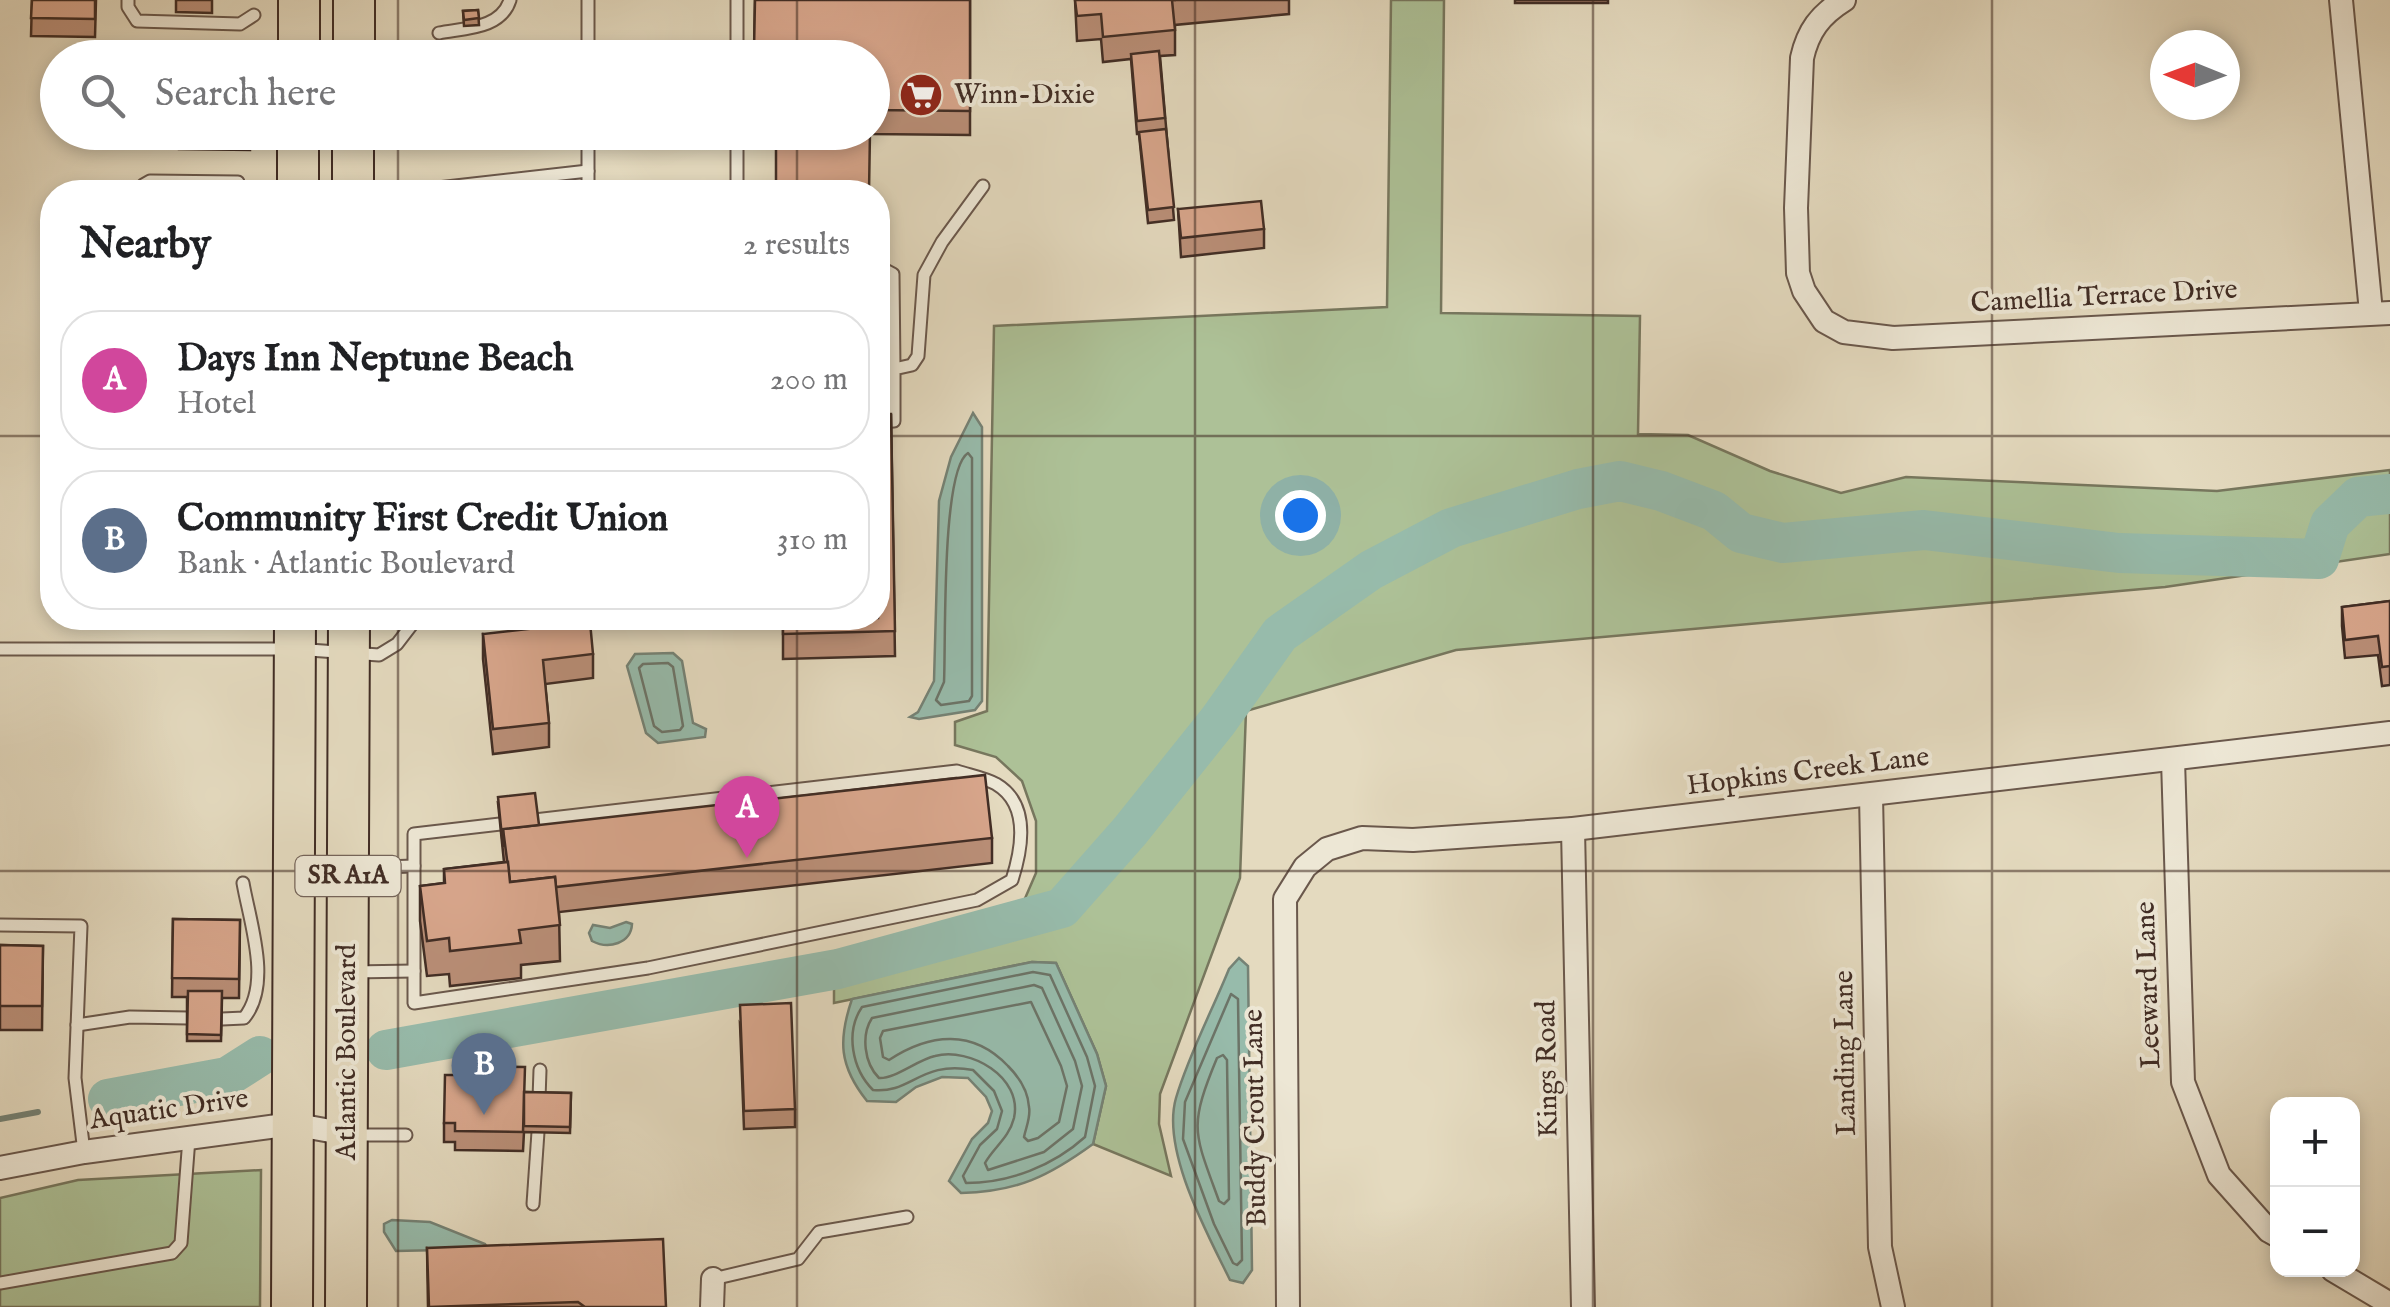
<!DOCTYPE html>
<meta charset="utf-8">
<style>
body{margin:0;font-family:"IM FELL English",serif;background:#f2f2f2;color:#202124}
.controls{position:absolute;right:30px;bottom:30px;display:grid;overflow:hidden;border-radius:20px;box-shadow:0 5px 15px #0003}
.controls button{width:90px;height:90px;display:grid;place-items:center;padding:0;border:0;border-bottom:2px solid #e0e0e0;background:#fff;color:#202124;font:50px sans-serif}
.compass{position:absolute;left:2150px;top:30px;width:90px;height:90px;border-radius:50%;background:#fff;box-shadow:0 5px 15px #0003;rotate:271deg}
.you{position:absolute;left:1300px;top:515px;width:35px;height:35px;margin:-25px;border:8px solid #fff;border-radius:50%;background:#1a73e8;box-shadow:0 0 0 15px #1a73e833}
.badge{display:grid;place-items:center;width:65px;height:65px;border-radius:50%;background:#7c3aed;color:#fff;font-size:32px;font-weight:700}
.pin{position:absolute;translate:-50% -82px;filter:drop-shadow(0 2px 5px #0008)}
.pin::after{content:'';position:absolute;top:52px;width:35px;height:30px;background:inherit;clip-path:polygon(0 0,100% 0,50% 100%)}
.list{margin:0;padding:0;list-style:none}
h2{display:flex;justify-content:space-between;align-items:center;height:130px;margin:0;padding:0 40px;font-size:42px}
h2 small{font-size:32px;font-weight:400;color:#757577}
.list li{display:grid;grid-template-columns:65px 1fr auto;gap:30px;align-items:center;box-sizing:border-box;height:140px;margin:0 20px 20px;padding:0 20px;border:2px solid #e0e0e0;border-radius:40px}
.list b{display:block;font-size:38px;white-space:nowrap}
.list p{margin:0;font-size:32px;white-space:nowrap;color:#757577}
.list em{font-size:32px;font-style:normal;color:#757577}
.icon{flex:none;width:55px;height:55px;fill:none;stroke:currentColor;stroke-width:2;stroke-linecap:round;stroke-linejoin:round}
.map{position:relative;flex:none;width:2390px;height:1307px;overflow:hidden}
.search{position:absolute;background:#fff;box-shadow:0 5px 15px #0003;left:40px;top:40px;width:850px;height:110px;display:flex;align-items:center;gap:25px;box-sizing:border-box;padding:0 35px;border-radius:55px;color:#757577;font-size:38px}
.panel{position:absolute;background:#fff;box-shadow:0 5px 15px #0003;left:40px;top:180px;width:850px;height:450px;border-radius:40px}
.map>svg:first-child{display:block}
.green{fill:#adc197;stroke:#77775e;stroke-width:2.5}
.water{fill:#97bbab;stroke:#758275;stroke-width:2.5}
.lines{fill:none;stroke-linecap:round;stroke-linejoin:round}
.shore{stroke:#6c7468;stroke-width:2.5}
.stream{stroke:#758275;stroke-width:6}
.river{stroke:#97bbab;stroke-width:40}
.lane-casing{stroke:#6a584c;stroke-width:15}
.street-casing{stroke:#6a584c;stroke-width:26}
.highway-casing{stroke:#412d25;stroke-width:44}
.lane{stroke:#ede7d5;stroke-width:11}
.street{stroke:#ede7d5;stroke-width:22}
.highway{stroke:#e4dabf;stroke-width:40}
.wall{fill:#ba8f78;stroke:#412d25;stroke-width:2.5}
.building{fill:#d8a68c;stroke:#412d25;stroke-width:2.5}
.grid{fill:none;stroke:#412d25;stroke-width:2.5;stroke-opacity:0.55}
.labels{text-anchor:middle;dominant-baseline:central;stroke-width:8;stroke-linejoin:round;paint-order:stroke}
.shield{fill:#ede7d5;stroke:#75655a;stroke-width:2.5}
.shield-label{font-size:25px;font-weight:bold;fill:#412d25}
.poi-label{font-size:28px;fill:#412d25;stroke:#ede7d5;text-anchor:start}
.street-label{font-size:28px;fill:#412d25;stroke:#ede7d5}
</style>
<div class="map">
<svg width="2390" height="1307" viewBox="0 0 2390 1307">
<rect width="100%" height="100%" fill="#e4dabf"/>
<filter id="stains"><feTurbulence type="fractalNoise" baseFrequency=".002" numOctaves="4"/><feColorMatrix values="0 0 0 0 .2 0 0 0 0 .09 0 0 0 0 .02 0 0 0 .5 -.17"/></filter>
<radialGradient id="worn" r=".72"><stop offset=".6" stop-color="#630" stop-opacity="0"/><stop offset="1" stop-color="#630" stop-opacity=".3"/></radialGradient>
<g class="green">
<path d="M1391 0H1444L1441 313 1640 316 1638 434 1688 435 1770 471 1841 493 1906 477 2217 491 2390 470V554L2165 587 1456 650 1246 711 1240 878 1160 1094 1159 1124 1171 1176 1093 1144 1106 1086 1097 1054 1056 963 1032 962 834 1003V960L1020 910 1036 873V821L1022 781 996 757 955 745V722L987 711 994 326 1387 307Z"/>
<path d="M261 1170 260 1307H0V1198L78 1180Z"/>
</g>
<g class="water">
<path d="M973 413 982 427V701L975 710 919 719 910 717 918 712 934 681 939 501 951 457Z"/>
<path d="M673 653 682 661 693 723 706 729 705 737 658 743 646 733 627 666 635 654Z"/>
<path d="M626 922 632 924C631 943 609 950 592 941L589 933 593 925 610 928Z"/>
<path d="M1239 958 1248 966 1252 1270 1243 1283 1230 1280C1207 1233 1161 1150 1176 1098 1189 1054 1212 1011 1229 969Z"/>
<path d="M1032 962 1056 963 1097 1054 1106 1086 1093 1144C1049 1176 1017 1192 961 1193L949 1181 972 1139 988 1123 992 1111 986 1097 968 1078 942 1077 916 1087 896 1102 867 1101C839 1066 838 1040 852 999Z"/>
<path d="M392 1220 430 1222 485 1244 488 1249 396 1251 384 1232V1224Z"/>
</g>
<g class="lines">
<g class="shore">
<path d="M968 453 972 458V696L969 701 941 705 936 700 944 682C946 643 941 470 968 453Z"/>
<path d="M668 663 673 667 683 726 680 730 662 732 654 726 639 668 643 664Z"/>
<path d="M1033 972 1050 975 1087 1057 1095 1086 1085 1137C1053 1166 1009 1183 966 1183L963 1176 980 1145 997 1129 1002 1111 994 1091 973 1070C921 1060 911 1094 873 1090 852 1069 845 1032 862 1007Z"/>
<path d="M1034 985 1042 988 1075 1061 1082 1086 1073 1129 1044 1152 988 1170 985 1163C994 1147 1009 1138 1014 1118 1023 1077 970 1047 935 1056 917 1060 895 1079 879 1078 864 1063 861 1035 872 1018Z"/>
<path d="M1231 994 1238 999 1242 1260 1237 1265 1233 1263 1214 1224 1183 1139 1185 1102Z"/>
<path d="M1031 1002 1061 1066 1067 1086 1059 1122 1038 1138 1028 1141 1024 1137C1026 1127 1031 1117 1029 1107 1028 1091 1019 1077 1008 1066 973 1029 930 1033 889 1060L883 1057 880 1038 883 1031Z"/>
<path d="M1223 1055 1227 1060 1229 1199 1224 1204 1219 1201C1194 1132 1188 1128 1217 1058Z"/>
</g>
<path class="stream" d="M0 1119 38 1112"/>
<g class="river">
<path d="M386 1050 838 969 1062 908 1130 831 1218 721 1280 634 1371 570 1451 528 1578 489 1620 481 1661 491 1714 511 1741 533 1783 543 1924 530 2119 553 2319 559 2330 524 2358 497 2390 494"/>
<path d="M108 1099 227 1077 260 1056"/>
</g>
<g class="lane-casing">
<g id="lane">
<path d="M128 0V7L137 21 240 24 254 15"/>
<path d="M588 0V58"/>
<path d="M439 33C465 28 501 29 510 0"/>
<path d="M737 58V0"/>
<path d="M588 132V192"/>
<path d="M737 132V192"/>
<path d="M142 192 143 185 150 181 238 182"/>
<path d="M402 192 588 171"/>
<path d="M878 266 893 274 894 369H878"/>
<path d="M878 422 894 421V369L912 365 918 356 924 275 942 242 983 186"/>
<path d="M0 649H295L379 655 397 644 417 618"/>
<path d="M957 771C969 775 985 778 996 784 1030 804 1022 849 1012 880L977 900 648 968 414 1003V834Z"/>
<path d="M353 868 414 866"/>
<path d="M0 925 81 926 75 1078 84 1152"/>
<path d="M352 972 414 971"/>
<path d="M222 1019 244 1018C272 984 250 923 243 883"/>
<path d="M77 1025 130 1017 188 1018"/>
<path d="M539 1099 540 1070"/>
<path d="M356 1135H406"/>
<path d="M533 1204 538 1132"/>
<path d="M713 1279 798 1259 819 1232 907 1217"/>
<path d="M0 1283 172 1253 181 1243 189 1138"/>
</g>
</g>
<g class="street-casing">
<g id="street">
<path d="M1844 0C1820 15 1808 31 1802 58L1796 208 1798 273 1804 291 1824 321 1844 332 1893 338 2390 313"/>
<path d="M2341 0 2371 312"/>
<path d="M2173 760 2183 1082 2219 1175 2269 1231 2278 1236"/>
<path d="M1871 795 1880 1247 1893 1307"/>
<path d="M1573 829 1583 1307"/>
<path d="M0 1168 84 1152 292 1124 347 1134"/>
<path d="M2333 1270 2390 1304"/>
<path d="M712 1307 713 1279"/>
<path d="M1288 1307 1285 899 1305 867 1327 849 1362 838 1413 840 1573 829 2390 733"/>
</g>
</g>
<g class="highway-casing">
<g id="highway">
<path d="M299 58V0"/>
<path d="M354 58V0"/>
<path d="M298 192V132"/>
<path d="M353 192V132"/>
<path d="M292 1307 295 618"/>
<path d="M346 1307 349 618"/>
</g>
</g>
<use href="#lane" class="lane"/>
<use href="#street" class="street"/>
<use href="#highway" class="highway"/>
</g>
<g class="wall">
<path d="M32 0H96L95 37 31 36Z"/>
<path d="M176 0H212V13L176 12Z"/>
<path d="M755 0H970V135L768 133 872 132V58H754Z"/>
<path d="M1075 0H1289V14L1175 25V55L1160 56 1174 220 1148 223 1139 134H1137L1131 59 1103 62 1101 39 1077 41Z"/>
<rect x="1515" y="0" width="93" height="3"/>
<path d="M478 10 479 25 464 26 463 11Z"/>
<path d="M179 132H250V150L179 149Z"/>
<path d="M1178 209 1264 229V248L1181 257Z"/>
<path d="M878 247 882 318V343H878Z"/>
<path d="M891 414 895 656 783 659V618Z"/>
<path d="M2390 601V685L2382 686 2378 655 2345 658 2342 626V607Z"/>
<path d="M483 634 593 654V678L545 684 549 723V747L493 754 483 659Z"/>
<path d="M498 803 539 825 992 838V863L559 912 560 961 521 965V978L450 986 449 974 427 976 420 921V886L444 883V869L504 862Z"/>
<path d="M173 919 240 920 239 998H222L221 1041H187V997H172Z"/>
<path d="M0 945 43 946 42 1030H0Z"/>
<path d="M740 1024 795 1109V1127L744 1129Z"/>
<path d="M524 1092 571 1093 570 1133 524 1132 523 1151 455 1150V1142H444V1123Z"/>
<path d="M427 1248 666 1307H428Z"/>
</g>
<g class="building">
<path d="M32 0H95V19L31 18Z"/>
<path d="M755 0H970V111L872 110V58H769V49L754 50Z"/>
<path d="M1075 0H1176H1172L1175 30 1103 37 1101 14 1077 16Z"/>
<path d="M478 10 479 18 464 20 463 11Z"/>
<path d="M1159 51 1165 118 1137 121 1131 54Z"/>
<path d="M1166 129 1174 207 1148 210 1139 132Z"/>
<path d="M776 132H870L869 192H776Z"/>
<rect x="123" y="189" width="61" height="3"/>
<path d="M1261 201 1264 229 1181 238 1178 209Z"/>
<path d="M878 247H880L882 318H878Z"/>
<path d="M878 414H891L895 631 783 634V618H878Z"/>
<path d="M2390 601V666L2382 667 2378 636 2345 640 2342 607Z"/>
<path d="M590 622 593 654 543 660 549 723 493 729 483 634Z"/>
<path d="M985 775 992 838 556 887 555 877 510 882 503 829Z"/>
<path d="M535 793 539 825 503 829V847L498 797Z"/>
<path d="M508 862 510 882 555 877 560 925 519 930 521 943 450 951 449 938 427 941 420 886 445 883 444 869Z"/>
<path d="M173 919 240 920 239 979 172 978Z"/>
<path d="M0 945 43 946 42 1006H0Z"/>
<path d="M188 991H222L221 1035 187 1034Z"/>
<path d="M791 1003 795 1109 744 1111 740 1005Z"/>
<path d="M455 1066 525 1067 523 1132 455 1131V1123H444L445 1075H455Z"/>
<path d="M524 1092 571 1093 570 1127 524 1126Z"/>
<path d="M663 1239 666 1307H585L578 1302 429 1307 427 1248Z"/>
</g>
<path class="grid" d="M398 0V58M797 0V58M1195 0V1307M1593 0V1307M1992 0V1307M398 132V192M797 132V192M0 436H52M878 436H2390M398 618V1307M797 618V1307M0 871H2390"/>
<defs>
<g id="supermarket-disc" transform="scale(2.25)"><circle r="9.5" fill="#8f2418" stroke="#ede7d5"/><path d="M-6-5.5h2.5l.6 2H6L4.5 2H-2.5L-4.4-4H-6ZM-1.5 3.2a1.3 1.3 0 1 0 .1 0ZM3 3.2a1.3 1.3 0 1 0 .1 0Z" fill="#fff"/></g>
</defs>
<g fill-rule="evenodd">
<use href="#supermarket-disc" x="921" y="95"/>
</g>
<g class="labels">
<rect class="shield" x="295.5" y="856" width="105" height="40" rx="8"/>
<g class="shield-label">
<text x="348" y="876">SR A1A</text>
</g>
<g class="poi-label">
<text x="954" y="95">Winn-Dixie</text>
</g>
<g class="street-label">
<text transform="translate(2104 297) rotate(-3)">Camellia Terrace Drive</text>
<text transform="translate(1808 772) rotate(-7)">Hopkins Creek Lane</text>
<text transform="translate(2149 985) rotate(-92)">Leeward Lane</text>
<text transform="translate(347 1052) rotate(-90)">Atlantic Boulevard</text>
<text transform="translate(1846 1053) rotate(-91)">Landing Lane</text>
<text transform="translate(1548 1069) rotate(-91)">Kings Road</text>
<text transform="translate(169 1110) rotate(-8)">Aquatic Drive</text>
<text transform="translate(1256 1118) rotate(-91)">Buddy Crout Lane</text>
</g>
</g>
<rect width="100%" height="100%" filter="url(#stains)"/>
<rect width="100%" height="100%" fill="url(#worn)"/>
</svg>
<div class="controls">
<button>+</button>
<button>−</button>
</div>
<svg class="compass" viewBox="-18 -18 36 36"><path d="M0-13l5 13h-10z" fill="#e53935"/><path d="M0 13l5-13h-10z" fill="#757577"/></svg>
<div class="you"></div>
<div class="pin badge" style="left:747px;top:858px;background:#d1479c">A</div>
<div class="pin badge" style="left:484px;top:1115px;background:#5c6f8a">B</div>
<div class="search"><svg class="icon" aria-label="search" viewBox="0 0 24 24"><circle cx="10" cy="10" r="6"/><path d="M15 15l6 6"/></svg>Search here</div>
<section class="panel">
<h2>Nearby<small>2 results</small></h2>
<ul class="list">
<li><span class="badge" style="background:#d1479c">A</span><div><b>Days Inn Neptune Beach</b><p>Hotel</p></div><em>200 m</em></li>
<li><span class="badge" style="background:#5c6f8a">B</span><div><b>Community First Credit Union</b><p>Bank · Atlantic Boulevard</p></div><em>310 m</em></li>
</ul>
</section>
</div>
